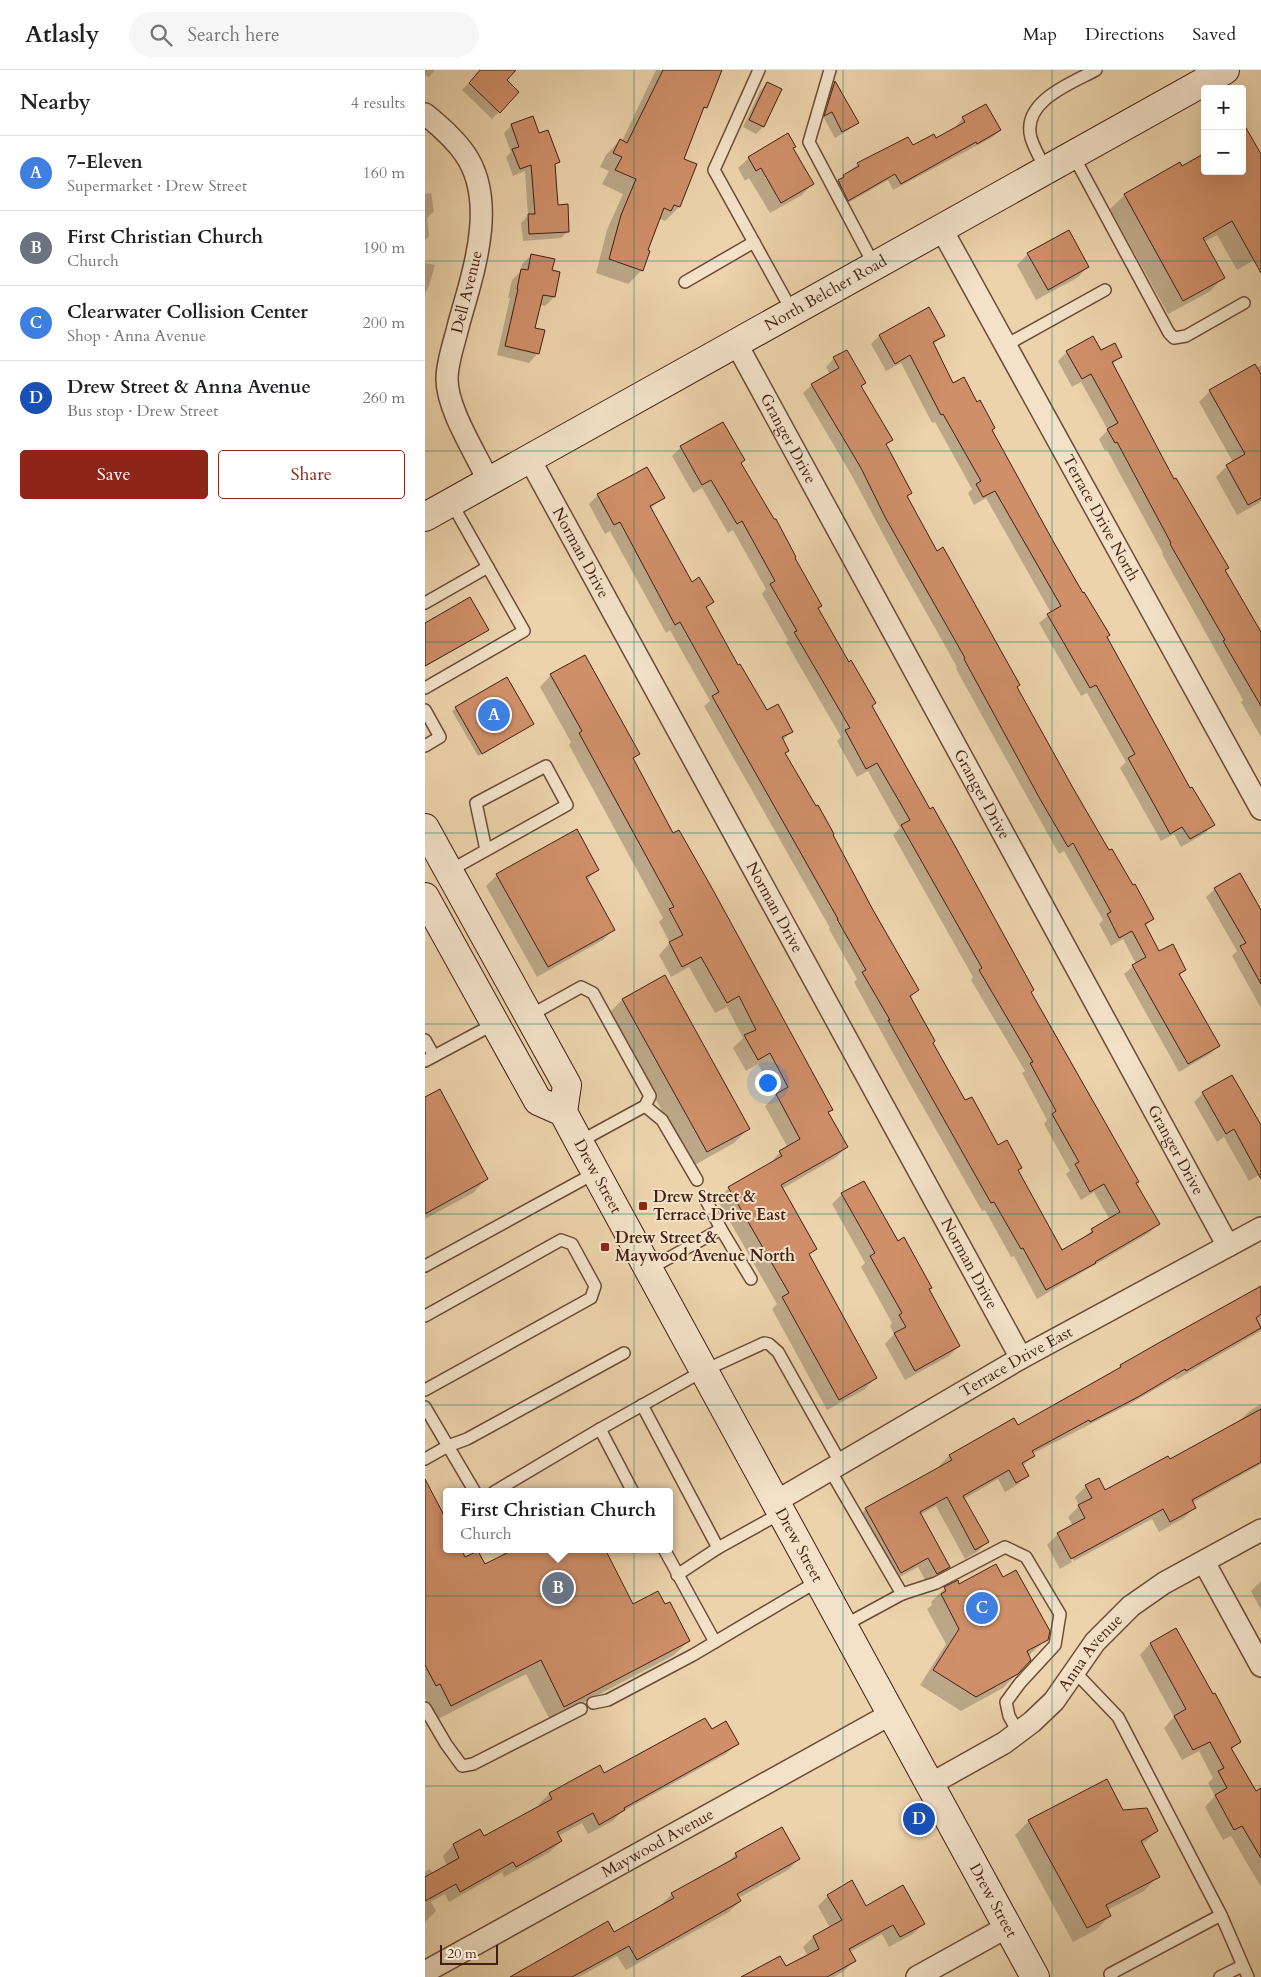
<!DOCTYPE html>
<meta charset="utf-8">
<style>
body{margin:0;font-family:Cardo,serif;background:#f6f6f6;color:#202124}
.controls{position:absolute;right:15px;top:15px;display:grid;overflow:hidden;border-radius:5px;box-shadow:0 5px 20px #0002}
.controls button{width:45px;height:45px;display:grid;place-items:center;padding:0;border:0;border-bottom:1px solid #e0e0e0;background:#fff;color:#202124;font:25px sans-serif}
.scale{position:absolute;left:15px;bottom:12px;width:58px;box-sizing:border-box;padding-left:5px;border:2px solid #421f12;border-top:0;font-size:14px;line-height:18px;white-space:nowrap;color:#421f12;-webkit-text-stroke:4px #f3e2c8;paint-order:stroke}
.you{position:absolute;left:342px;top:1012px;width:18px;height:18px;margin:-12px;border:4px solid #fff;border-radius:50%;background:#1a73e8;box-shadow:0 0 0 8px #1a73e833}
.badge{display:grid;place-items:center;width:32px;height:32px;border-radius:50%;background:#8f2418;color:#fff;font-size:16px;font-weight:700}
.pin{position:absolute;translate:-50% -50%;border:2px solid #fff;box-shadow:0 1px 5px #0006}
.popup{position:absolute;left:18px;top:1418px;width:230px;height:65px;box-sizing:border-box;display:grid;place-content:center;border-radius:5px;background:#fff;filter:drop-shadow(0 1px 4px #0005);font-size:16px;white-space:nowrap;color:#757577}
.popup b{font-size:19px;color:#202124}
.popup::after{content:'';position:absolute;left:50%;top:100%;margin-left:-10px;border:10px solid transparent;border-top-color:#fff}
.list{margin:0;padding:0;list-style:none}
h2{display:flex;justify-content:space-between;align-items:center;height:65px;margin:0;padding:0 20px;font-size:21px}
h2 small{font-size:16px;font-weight:400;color:#757577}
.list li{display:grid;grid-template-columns:32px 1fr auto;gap:15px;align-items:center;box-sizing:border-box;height:75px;padding:0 20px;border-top:1px solid #e0e0e0}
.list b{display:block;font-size:19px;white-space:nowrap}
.list p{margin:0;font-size:16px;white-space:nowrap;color:#757577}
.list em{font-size:16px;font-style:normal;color:#757577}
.actions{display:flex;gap:10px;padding:15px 20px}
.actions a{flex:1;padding:11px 0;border:1px solid #8f2418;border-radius:5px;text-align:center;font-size:18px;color:#8f2418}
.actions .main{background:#8f2418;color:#fff}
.icon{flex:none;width:28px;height:28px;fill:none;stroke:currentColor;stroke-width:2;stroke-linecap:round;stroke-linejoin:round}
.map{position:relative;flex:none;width:836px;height:1907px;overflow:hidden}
header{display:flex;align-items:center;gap:30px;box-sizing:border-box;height:70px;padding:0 25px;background:#fff;border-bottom:1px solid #e0e0e0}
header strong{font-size:24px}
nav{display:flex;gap:28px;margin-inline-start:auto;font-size:18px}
.search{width:350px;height:45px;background:#f6f6f6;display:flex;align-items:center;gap:12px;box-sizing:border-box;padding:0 18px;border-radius:28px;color:#757577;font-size:19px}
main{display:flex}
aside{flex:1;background:#fff}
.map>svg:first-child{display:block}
.shadow{fill:#0003}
.building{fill:#cf8f69;stroke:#421f12}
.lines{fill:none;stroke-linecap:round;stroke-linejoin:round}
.service-casing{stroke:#6c4c38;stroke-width:14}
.minor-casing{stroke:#6c4c38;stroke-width:24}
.secondary-casing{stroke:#421f12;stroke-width:30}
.service{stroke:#f3e2c8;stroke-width:11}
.minor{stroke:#f3e2c8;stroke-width:21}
.secondary{stroke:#f3e2c8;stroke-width:28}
.grid{fill:none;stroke:#0f766e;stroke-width:1;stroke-opacity:0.55}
.poi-dot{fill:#8f2418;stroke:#f3e2c8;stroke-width:2}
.labels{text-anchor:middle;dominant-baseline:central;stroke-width:4;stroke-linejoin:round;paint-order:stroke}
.street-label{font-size:16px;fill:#421f12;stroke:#f3e2c8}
.poi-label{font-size:16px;font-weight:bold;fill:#421f12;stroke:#f3e2c8;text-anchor:start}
</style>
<header>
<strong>Atlasly</strong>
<div class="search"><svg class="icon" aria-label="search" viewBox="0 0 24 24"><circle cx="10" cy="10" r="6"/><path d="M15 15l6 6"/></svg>Search here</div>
<nav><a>Map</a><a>Directions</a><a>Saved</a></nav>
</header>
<main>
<aside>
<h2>Nearby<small>4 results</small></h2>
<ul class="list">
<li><span class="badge" style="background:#3f7fe0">A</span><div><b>7-Eleven</b><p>Supermarket · Drew Street</p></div><em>160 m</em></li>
<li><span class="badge" style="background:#6b7280">B</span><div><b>First Christian Church</b><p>Church</p></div><em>190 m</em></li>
<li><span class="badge" style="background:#3f7fe0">C</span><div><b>Clearwater Collision Center</b><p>Shop · Anna Avenue</p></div><em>200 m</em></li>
<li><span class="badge" style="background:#1a4fb4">D</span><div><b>Drew Street &amp; Anna Avenue</b><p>Bus stop · Drew Street</p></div><em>260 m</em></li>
</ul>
<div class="actions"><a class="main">Save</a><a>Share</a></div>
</aside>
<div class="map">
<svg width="836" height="1907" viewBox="0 0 836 1907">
<rect width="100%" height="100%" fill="#ecd3ab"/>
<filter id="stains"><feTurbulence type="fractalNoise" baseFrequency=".004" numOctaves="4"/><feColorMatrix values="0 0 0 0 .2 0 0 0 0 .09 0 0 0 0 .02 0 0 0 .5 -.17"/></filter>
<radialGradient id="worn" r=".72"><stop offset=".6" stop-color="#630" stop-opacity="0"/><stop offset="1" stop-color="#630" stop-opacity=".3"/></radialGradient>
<g class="shadow">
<path d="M0 0H10L4 7 0 5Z"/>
<path d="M57 0H84L80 10 93 22 67 49 37 20Z"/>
<path d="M231 0H295L281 37 276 42 257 90 270 95 254 137 240 151 236 149 232 153 217 200 203 214 171 203 182 160 198 124 177 114 184 101 175 97 181 85 195 70 197 71Z"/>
<path d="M342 13 338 57 331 64 318 57 335 21Z"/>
<path d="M410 13 432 52 425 59 410 68 399 48 394 51 404 19Z"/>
<path d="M561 36 575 60 568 67 468 120 463 110 416 137 411 113 433 94 511 70 532 58 531 56 538 48Z"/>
<path d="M107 48 113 65 133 92 129 96 132 136 143 161 136 168 98 171 96 153 103 146 100 101 88 106 81 87 86 82 79 63 86 56Z"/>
<path d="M370 77 367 79 387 114 377 125 345 143 324 108 320 111 313 98 324 88Z"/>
<path d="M836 87V186L812 200 792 165 779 172 799 207 784 222 743 244 685 139 700 125 757 98 780 101H817Z"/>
<path d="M6 123 9 141 2 148 4 166 0 170V124Z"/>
<path d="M603 184 663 197 652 208 611 230 592 195Z"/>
<path d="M107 185 126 201 129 227 120 236 114 235 108 259 113 283 104 293 72 285 85 228H83L87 210 96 201 97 194Z"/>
<path d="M0 193 10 195 4 216 0 223Z"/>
<path d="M504 239 518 266 508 275 528 315 566 360 765 720 788 755 779 764 756 777 749 764 736 771 695 698 701 692 662 623 656 626 614 553 626 543 561 428 549 435 543 423 547 419 510 352 507 353 476 293 461 301 446 274 454 266Z"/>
<path d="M642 282H675L695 287 687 295 749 411 836 565V667L816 632 818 630 737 484 738 483 682 380 680 381 674 369 683 360 656 312 647 317 633 291Z"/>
<path d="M409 288 439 313 436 317 466 370 460 376 486 423 481 428 591 617 684 782 728 849 720 856 734 882 760 900 754 906 794 975 785 984 754 1002 699 904 711 894 698 869 686 876 674 854 678 850 639 781 634 784 531 599 532 597 475 496 427 406 378 323 387 315 405 305 401 297Z"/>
<path d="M830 295 831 298 836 295V432L812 445 791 407 802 396 808 392 774 332 785 321Z"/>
<path d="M256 377 315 394 396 535 392 539 733 1154 724 1163 612 1229 589 1186 586 1187 560 1140 557 1141 480 1005 429 912 432 909 404 859 405 858 279 636 285 631 245 560 241 563 185 461 180 464 164 434 173 425 222 399 238 428 225 439 266 514 287 532 281 539 312 597 342 642 367 661 357 671 362 681 359 684 492 920 485 928 507 973 540 1032 572 1077 595 1098 592 1101 636 1181 658 1169 667 1160 685 1150 669 1122 656 1130 641 1104 645 1101 619 1054 622 1050 597 1003 600 1001 546 910 548 907 468 765 475 758 443 701 432 707 412 671 416 667 361 572 363 570 337 524 341 519 308 460 303 463 277 418 268 423 247 386Z"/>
<path d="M0 554 59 563 0 597Z"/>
<path d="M126 605 213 684 207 690 248 765 407 1039 402 1044 422 1077 410 1088 357 1119 391 1178 383 1186 450 1308 439 1320 402 1340 347 1239 352 1234 292 1129 304 1118 344 1095 355 1082 363 1078 340 1036 350 1026 333 994 321 1001 308 978 318 968 302 937 290 943 264 897 246 907 234 885 245 873 234 852 238 848 144 675 146 672 115 617Z"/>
<path d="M81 609 104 657 53 686 27 641Z"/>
<path d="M173 799 161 811 188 860 178 870 112 907 61 816 72 805Z"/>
<path d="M790 819 836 844V938L807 886 812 881 781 827Z"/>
<path d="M239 906 324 1058 309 1073 268 1096 183 944 197 930Z"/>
<path d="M778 1023 836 1058V1104L824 1111 799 1067 792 1072 769 1032Z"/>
<path d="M0 1028 62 1109 48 1123 0 1149Z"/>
<path d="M417 1124 472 1172 505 1218 503 1220 534 1276 524 1286 480 1310 460 1274 469 1264 465 1256 467 1253 436 1197 440 1193 407 1134Z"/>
<path d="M836 1220V1261L751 1310 750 1308 701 1336 607 1384 608 1386 598 1396 602 1405 592 1415 580 1422 573 1409 539 1429 562 1472 552 1482 540 1489 511 1436 495 1445 524 1497 514 1507 502 1513 493 1497 466 1512 431 1449 441 1439 516 1398 514 1396 524 1386 588 1350 592 1357 691 1301 696 1296 738 1272Z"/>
<path d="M836 1334V1394L767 1433 770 1437 759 1448 734 1462 727 1449 649 1491 635 1466H633L647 1492 635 1499 622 1475 633 1464 648 1456 643 1447 654 1436 650 1427 661 1416 673 1409 680 1422 744 1391 816 1352 815 1350 826 1340Z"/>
<path d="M0 1433 22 1479 40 1489 60 1496 80 1486 76 1479H183L180 1482 208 1535 264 1571 249 1585 125 1650 101 1604 11 1650 0 1628Z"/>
<path d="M577 1509 622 1569 603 1586 593 1603 578 1618 536 1641 495 1615 521 1574 502 1539 507 1535 506 1532 520 1518Z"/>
<path d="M836 1511V1540L826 1521Z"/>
<path d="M750 1560 815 1672 806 1680 830 1723 836 1720V1817L806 1766 798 1770 780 1737 790 1726 783 1713 788 1708 774 1681 757 1690 739 1658 749 1647 715 1585 725 1574Z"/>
<path d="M286 1661 312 1674 301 1684 195 1743 188 1751 163 1764 157 1753 133 1766 136 1771 125 1782 79 1807 77 1802 24 1832 20 1824 6 1832 11 1841 0 1852V1802L5 1799 8 1804 22 1796 18 1786 28 1775 55 1761 59 1768 115 1737 114 1734 124 1724 179 1705Z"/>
<path d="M697 1742 732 1761 717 1775 733 1806 719 1821 682 1840 685 1846 671 1860 648 1872 590 1765 604 1751Z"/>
<path d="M311 1784 374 1789 363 1800 313 1828 315 1831 304 1842 201 1900 192 1886 154 1907H86L189 1864 237 1837 236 1835 247 1824 301 1794Z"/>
<path d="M403 1826 498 1854 488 1864 464 1877 457 1864 425 1882 429 1891 419 1901 409 1907H319L361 1898 383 1886 378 1877 388 1867 405 1858 393 1836Z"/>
</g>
<g class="building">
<path d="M55 0H91L82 10 94 22 75 43 44 13Z"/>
<path d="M238 0H297L282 38 279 37 259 89 272 94 255 137 249 135 246 141 239 138 223 180 225 181 218 201 184 189 196 145 211 109 190 100 197 87 188 83 195 69 202 73Z"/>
<path d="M410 11 434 53 417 62 407 42 399 46Z"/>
<path d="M342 12 357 19 339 57 324 50Z"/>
<path d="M561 34 576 60 552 74 551 72 476 114 470 104 423 131 413 110 419 107 418 105 434 96 432 93 483 67 488 75 509 64 511 68 540 52 537 47Z"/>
<path d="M108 46 114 63 123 60 135 92 130 94 133 135 143 134 144 162 104 164 103 144H110L106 95 95 99 87 79 94 77 86 54Z"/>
<path d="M817 51 836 84V203L807 151 778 168 800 208 758 231 699 124 755 92 757 96 780 83V101H817Z"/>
<path d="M363 63 371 77 368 78 389 114 356 133 336 98 331 101 323 87Z"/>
<path d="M644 160 664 197 623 220 602 183Z"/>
<path d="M106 184 130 189 127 200 135 202 130 227 118 225 110 258 120 260 114 284 80 276 93 219H92L96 199 103 200Z"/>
<path d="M504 237 520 266 508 272 528 313 539 307 552 332 555 330 570 358 567 360 628 471 658 523 659 522 685 565 682 567 765 718 767 717 790 755 765 769 757 757 745 764 731 738 703 688 710 684 671 615 665 618 622 544 636 536 570 421 558 427 551 414 556 411 518 344 516 345 485 285 470 294 454 265Z"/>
<path d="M668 266 676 280 690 273 697 287 687 292 749 409 751 408 804 498 800 500 836 562V636L798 571 800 570 745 474 746 473 692 372 690 373 682 359 693 353 666 304 657 309 641 281Z"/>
<path d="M422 280 441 313 436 316 468 370 461 374 487 423 482 426 512 481 518 477 595 615 592 617 648 718 684 780 687 779 708 815 710 814 729 849 720 854 734 881 748 874 761 900 754 904 795 976 763 994 707 895 721 887 707 861 694 868 682 844 686 842 648 773 643 777 615 729 539 589 540 588 460 447 436 398 386 314 414 298 408 287Z"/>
<path d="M830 294 836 304V428L823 435 801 395 820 384 784 320Z"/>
<path d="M298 352 320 390 316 393 349 449H351L371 487 370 488 397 536 393 538 424 592 426 590 451 633 447 636 505 739 508 737 530 776 609 920 606 922 714 1112 711 1113 735 1154 670 1192 671 1193 621 1220 598 1178 596 1179 569 1132 566 1133 463 950H465L437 902 441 900 412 849H413L287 626 294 622 255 552 250 555 195 452 189 455 172 424 222 397 240 428 225 436 267 512 274 507 289 532 281 537 313 595 315 594 342 640 353 634 368 662 357 667 364 681 360 683 391 736 393 735 409 764 408 765 448 840 494 920 485 926 510 971 508 973 540 1030 547 1027 573 1075 582 1070 597 1098 593 1100 637 1180 668 1162 666 1159 695 1142 679 1114 665 1122 650 1094 654 1092 627 1044 631 1041 605 993 608 992 554 900 557 898 476 755 485 750 452 693 441 699 420 660 425 658 369 562 372 561 345 514 350 511 317 451 312 454 286 410 277 415 255 376Z"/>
<path d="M45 527 64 560 0 596V553Z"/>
<path d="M160 585 215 684 208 688 248 763 254 760 288 820 408 1040 403 1042 423 1077 356 1115 392 1179 384 1184 452 1308 414 1330 357 1227 364 1223 303 1117 357 1086 354 1081 375 1069 351 1024 363 1017 345 983 333 990 319 965 331 960 314 926 302 933 276 887 257 897 244 872 258 865 244 839 249 837 154 663 157 661 125 604Z"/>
<path d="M82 607 109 654 57 684 30 637Z"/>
<path d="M152 759 174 800 161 807 190 860 123 897 71 804Z"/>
<path d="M815 803 836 840V914L815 876 821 873 789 818Z"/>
<path d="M240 905 325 1059 282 1082 197 929Z"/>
<path d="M807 1005 836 1055V1109L809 1059 801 1064 777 1022Z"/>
<path d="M15 1019 63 1109 0 1144V1027Z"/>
<path d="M439 1111 473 1171 479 1167 507 1218 504 1219 535 1276 490 1301 469 1263 481 1257 474 1245 477 1243 445 1186 450 1183 416 1123Z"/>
<path d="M836 1216V1244L831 1248 836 1258 761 1301 760 1299 713 1327 665 1352 664 1350 607 1381 610 1386 597 1393 604 1406 591 1413 584 1400 538 1426 564 1472 550 1480 522 1427 495 1442 525 1497 512 1504 503 1488 476 1503 440 1438 527 1390 524 1385 589 1348 593 1355 696 1297 695 1295 737 1271Z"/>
<path d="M836 1339V1392L767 1430 771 1438 745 1452 738 1439 646 1489 632 1463 660 1448 653 1435 667 1428 660 1415 674 1408 680 1420 743 1386 745 1389Z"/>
<path d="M0 1409 22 1451V1479H36L40 1487 53 1481 60 1494 90 1479H180L208 1534 233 1521 240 1534 245 1532 265 1571 139 1637 116 1590 26 1636 15 1614 11 1616 0 1595Z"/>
<path d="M571 1494 578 1507 591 1500 625 1561 623 1570 602 1581 606 1590 593 1604 551 1627 508 1600 534 1559 516 1524 521 1521 519 1517 533 1510 534 1514Z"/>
<path d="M751 1558 788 1624 790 1623 816 1672 806 1678 831 1721 836 1718V1788L817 1756 809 1760 790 1725 802 1718 793 1701 799 1698 785 1672 768 1680 749 1646 761 1639 725 1573Z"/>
<path d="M280 1648 287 1659 301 1651 314 1674 199 1738 200 1740 174 1755 168 1743 132 1762 137 1771 91 1797 88 1792 35 1822 31 1814 0 1831V1807L34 1788 28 1774 55 1759 59 1766 127 1729 124 1723 175 1695 179 1703Z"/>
<path d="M682 1709 698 1740 722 1738 733 1761 716 1771 735 1807 681 1835 686 1846 662 1858 603 1750Z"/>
<path d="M357 1757 375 1789 312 1824 316 1831 212 1890 204 1876 147 1907H85L183 1851 189 1862 249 1828 246 1823 312 1787 310 1783Z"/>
<path d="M427 1810 441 1836 478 1815 500 1854 475 1867 468 1855 424 1879 431 1891 402 1907H316L355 1886 361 1896 394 1879 388 1866 417 1850 402 1825Z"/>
</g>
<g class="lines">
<g class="service-casing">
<g id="service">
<path d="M334 0 289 100 367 241"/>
<path d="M405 0 384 72 449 195"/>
<path d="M648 85 744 263 749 268 761 266 819 233"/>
<path d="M621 100C616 90 609 78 606 68 596 31 647 13 671 0"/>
<path d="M260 212 329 172"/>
<path d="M581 275 680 220"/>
<path d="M0 533 63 497"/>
<path d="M0 618 99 561 26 432"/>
<path d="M0 640 15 667 0 676"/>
<path d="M24 801 142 735 121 696 51 733 61 780"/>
<path d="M104 946 156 917 168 923 225 1026 220 1036 154 1072"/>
<path d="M0 970 9 986"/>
<path d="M0 991 69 954"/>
<path d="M220 1036 237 1050 272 1110"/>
<path d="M281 1130 296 1159"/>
<path d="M0 1196 170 1103"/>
<path d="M224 1199 296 1159 326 1209"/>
<path d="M0 1246 136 1170 147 1174 170 1216 166 1228 0 1320"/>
<path d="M217 1335 293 1478 356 1443"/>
<path d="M0 1337 50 1422"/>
<path d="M175 1359 208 1422"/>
<path d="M0 1389 23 1376 42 1369 199 1283"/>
<path d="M405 1400 477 1524 511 1513 580 1477 601 1487 635 1544 630 1575 595 1613 581 1632 584 1646 593 1662"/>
<path d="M69 1422 175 1359 278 1301 339 1273 344 1274 353 1282 416 1394"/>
<path d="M239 1479 290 1572"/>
<path d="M252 1505 293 1478"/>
<path d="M418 1556 477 1524"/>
<path d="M650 1602 693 1647 796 1845 823 1907"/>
<path d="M168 1633 183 1630 268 1585 393 1511"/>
<path d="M0 1638 21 1674 37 1696 48 1694 156 1639"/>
<path d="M687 1907 685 1904 796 1845"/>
<path d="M795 1907 817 1896"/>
</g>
</g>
<g class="minor-casing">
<g id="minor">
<path d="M0 44C15 56 29 68 40 84 73 132 48 203 34 253 30 271 22 291 22 309 22 339 50 382 63 410"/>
<path id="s1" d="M516 158 836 739"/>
<path id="s2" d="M311 273 803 1176"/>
<path id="s3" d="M104 388 596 1288"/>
<path id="s4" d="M350 1432 596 1288 836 1158"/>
<path d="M779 1492 836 1596"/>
<path id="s5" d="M504 1715 579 1673 607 1652 629 1631 670 1572 706 1536 739 1513 836 1460"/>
<path id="s6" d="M0 1902 466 1644"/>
<path d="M492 1907 582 1857"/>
</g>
</g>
<g class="secondary-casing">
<g id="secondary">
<path id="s7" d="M0 447 800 0"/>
<path id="s8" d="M0 758 142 1015 138 1042 154 1072 610 1907"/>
<path d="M0 827 113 1031 138 1042"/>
</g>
</g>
<use href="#service" class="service"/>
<use href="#minor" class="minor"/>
<use href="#secondary" class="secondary"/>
</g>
<path class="grid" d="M209 0V1907M418 0V1907M627 0V1907M0 191H836M0 381H836M0 572H836M0 763H836M0 954H836M0 1144H836M0 1335H836M0 1526H836M0 1716H836"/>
<g class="poi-dot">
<rect x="213" y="1131" width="10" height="10" rx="2.5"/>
<rect x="175" y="1172" width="10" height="10" rx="2.5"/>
</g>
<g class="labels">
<g class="street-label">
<text transform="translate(42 222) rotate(-76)">Dell Avenue</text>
<text stroke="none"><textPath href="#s7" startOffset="459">North Belcher Road</textPath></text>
<text stroke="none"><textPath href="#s2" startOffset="109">Granger Drive</textPath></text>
<text stroke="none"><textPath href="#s1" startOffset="331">Terrace Drive North</textPath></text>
<text stroke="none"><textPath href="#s3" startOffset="108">Norman Drive</textPath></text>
<text stroke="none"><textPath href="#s2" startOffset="514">Granger Drive</textPath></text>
<text stroke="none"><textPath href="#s3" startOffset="512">Norman Drive</textPath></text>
<text stroke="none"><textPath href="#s2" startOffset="919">Granger Drive</textPath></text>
<text stroke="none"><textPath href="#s8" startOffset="394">Drew Street</textPath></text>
<text stroke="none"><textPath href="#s3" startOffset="918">Norman Drive</textPath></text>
<text stroke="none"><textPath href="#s4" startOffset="279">Terrace Drive East</textPath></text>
<text stroke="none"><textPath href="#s8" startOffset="814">Drew Street</textPath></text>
<text stroke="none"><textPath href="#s5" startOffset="212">Anna Avenue</textPath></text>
<text stroke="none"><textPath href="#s6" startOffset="266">Maywood Avenue</textPath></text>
<text stroke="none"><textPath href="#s8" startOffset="1219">Drew Street</textPath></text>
</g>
<g class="poi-label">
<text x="228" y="1127">Drew Street &amp;<tspan x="228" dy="18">Terrace Drive East</tspan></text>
<text x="190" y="1168">Drew Street &amp;<tspan x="190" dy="18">Maywood Avenue North</tspan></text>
</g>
</g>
<rect width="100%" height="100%" filter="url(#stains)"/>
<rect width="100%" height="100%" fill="url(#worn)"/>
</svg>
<div class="controls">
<button>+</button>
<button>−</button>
</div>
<div class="scale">20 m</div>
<div class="you"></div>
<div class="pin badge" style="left:69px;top:645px;background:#3f7fe0">A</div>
<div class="pin badge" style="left:133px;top:1518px;background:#6b7280">B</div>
<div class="popup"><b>First Christian Church</b>Church</div>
<div class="pin badge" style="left:557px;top:1538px;background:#3f7fe0">C</div>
<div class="pin badge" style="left:494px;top:1749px;background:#1a4fb4">D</div>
</div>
</main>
